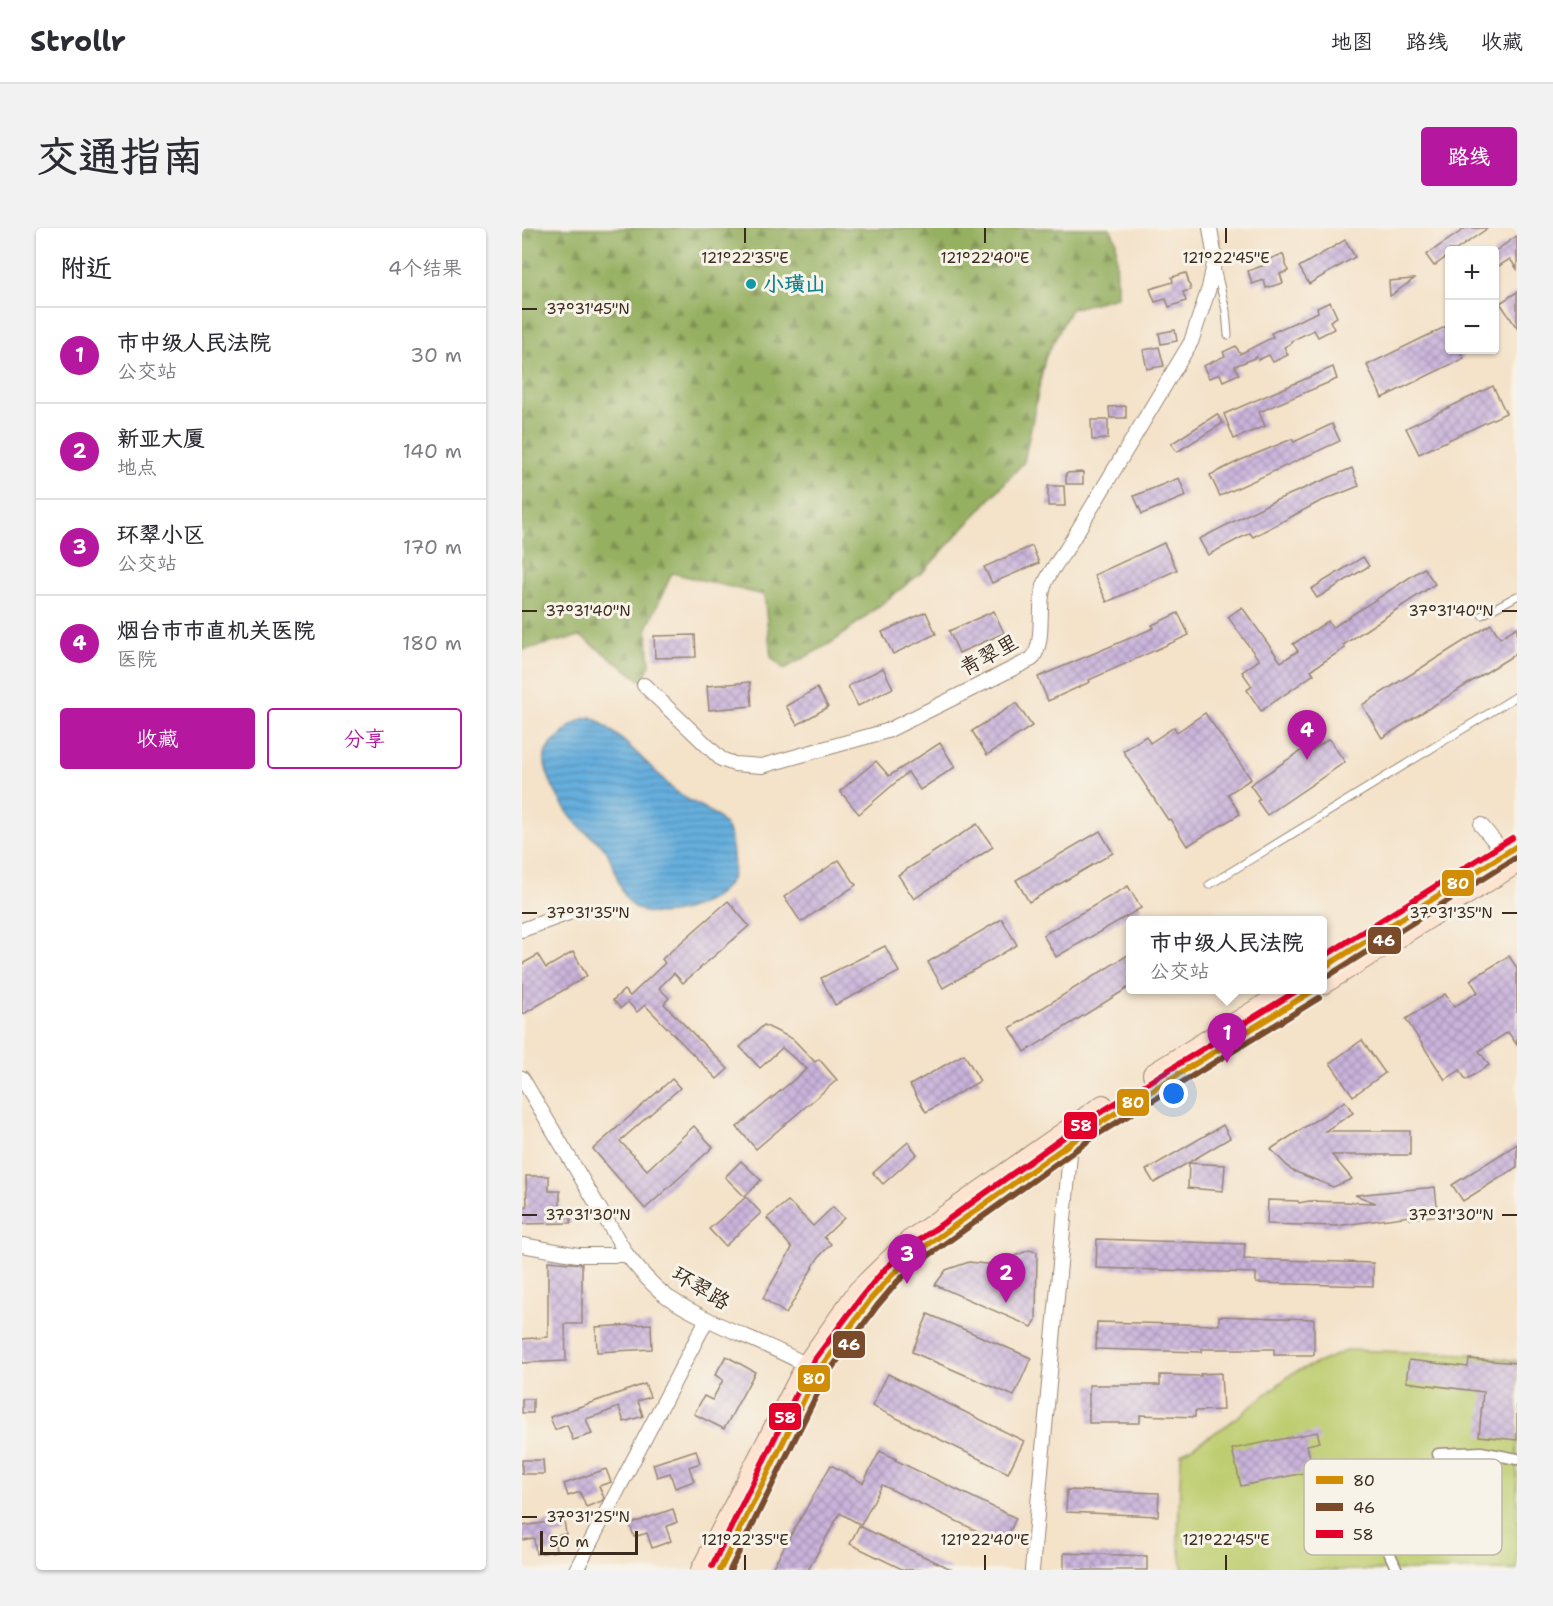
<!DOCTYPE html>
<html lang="zh">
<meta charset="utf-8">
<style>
body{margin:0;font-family:"Shantell Sans","LXGW WenKai TC",sans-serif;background:#f2f2f3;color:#2b2b33}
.controls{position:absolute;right:18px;top:18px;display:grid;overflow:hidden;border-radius:6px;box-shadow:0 2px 4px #0004}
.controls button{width:54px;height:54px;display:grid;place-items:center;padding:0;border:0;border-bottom:2px solid #e1e1e2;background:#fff;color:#2b2b33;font:30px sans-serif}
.scale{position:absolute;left:18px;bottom:15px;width:98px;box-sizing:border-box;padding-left:6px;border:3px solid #3b2a1e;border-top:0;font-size:16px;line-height:21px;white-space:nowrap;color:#3b2a1e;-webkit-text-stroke:4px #f7f3e8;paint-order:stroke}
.you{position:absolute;left:652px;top:866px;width:21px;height:21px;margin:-15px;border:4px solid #fff;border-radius:50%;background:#1a73e8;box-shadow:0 0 0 9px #1a73e833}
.badge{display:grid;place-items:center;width:39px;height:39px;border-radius:50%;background:#b5179e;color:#fff;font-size:20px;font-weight:700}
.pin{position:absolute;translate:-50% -50px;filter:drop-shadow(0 2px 3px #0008)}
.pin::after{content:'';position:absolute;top:32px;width:21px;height:18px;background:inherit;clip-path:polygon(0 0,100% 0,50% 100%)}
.popup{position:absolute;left:604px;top:688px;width:201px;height:78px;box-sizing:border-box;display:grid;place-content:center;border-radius:6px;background:#fff;filter:drop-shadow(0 2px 4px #0005);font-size:20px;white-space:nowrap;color:#7c7c81}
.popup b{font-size:22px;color:#2b2b33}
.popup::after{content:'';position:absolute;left:50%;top:100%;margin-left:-12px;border:12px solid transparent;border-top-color:#fff}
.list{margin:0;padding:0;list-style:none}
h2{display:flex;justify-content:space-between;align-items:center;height:78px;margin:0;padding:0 24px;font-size:26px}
h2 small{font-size:20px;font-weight:400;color:#7c7c81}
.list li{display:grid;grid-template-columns:39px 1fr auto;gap:18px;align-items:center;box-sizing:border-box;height:96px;padding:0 24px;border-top:2px solid #e1e1e2}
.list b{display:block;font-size:22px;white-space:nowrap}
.list p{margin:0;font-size:20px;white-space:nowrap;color:#7c7c81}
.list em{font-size:20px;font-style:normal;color:#7c7c81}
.actions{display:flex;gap:12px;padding:18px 24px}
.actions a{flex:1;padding:14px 0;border:2px solid #b5179e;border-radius:6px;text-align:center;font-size:21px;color:#b5179e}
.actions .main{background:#b5179e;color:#fff}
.map{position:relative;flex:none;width:995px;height:1342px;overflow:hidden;border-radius:6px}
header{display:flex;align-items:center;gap:36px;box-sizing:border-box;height:84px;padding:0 30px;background:#fff;border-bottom:2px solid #e1e1e2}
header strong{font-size:28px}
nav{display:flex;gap:33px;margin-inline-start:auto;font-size:21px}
.intro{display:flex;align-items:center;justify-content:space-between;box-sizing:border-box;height:144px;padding:0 36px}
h1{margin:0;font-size:42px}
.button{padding:15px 27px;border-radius:6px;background:#b5179e;color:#fff;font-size:21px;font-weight:700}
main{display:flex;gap:36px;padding:0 36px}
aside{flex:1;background:#fff;border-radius:6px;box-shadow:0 2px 4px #0004}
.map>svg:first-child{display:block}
.green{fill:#becd6f;stroke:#7c7c46;stroke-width:1.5}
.forest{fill:url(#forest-firs);stroke:#686d40;stroke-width:1.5}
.water{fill:url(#water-rules);stroke:#506c7e;stroke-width:1.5}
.building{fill:url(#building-cross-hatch)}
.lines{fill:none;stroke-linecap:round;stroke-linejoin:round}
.service-casing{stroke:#988674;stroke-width:9}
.pedestrian-casing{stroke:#988674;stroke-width:13}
.minor-casing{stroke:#988674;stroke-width:16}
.secondary-casing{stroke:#988674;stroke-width:22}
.service{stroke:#fff;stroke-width:7}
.pedestrian{stroke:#fff;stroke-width:10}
.minor{stroke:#fff;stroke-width:14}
.secondary{stroke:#fde4d1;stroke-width:20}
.bus-1-casing{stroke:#f7f3e8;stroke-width:10}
.bus-2-casing{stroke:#f7f3e8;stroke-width:10}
.bus-3-casing{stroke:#f7f3e8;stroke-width:10}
.bus-1{stroke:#d18d06;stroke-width:6}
.bus-2{stroke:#7a4b2a;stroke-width:6}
.bus-3{stroke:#e4002b;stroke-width:6}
.ticks{fill:none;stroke:#3b2a1e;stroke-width:2}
.culture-dot{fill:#0f9aa8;stroke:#f7f3e8;stroke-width:2}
.labels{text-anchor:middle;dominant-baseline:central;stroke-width:6;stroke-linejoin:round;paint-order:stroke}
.culture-label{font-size:21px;font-weight:bold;fill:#0d838f;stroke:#f7f3e8;text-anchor:start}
.street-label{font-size:21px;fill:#3b2a1e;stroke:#f7f3e8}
.key{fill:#f7f3e8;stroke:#bfb7ab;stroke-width:1.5}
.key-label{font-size:16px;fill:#3b2a1e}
.ticks-label{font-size:15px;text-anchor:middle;fill:#3b2a1e;stroke:#f7f3e8;stroke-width:6;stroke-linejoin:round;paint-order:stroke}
.line-badge{stroke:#f7f3e8;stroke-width:2}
.badge-label{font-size:16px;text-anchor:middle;font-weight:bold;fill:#fff}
</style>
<header>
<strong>Strollr</strong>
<nav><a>地图</a><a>路线</a><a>收藏</a></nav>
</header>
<div class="intro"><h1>交通指南</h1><a class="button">路线</a></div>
<main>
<aside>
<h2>附近<small>4个结果</small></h2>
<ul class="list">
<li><span class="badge">1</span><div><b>市中级人民法院</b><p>公交站</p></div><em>30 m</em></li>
<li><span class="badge">2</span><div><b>新亚大厦</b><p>地点</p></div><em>140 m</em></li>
<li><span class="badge">3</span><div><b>环翠小区</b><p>公交站</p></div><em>170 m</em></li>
<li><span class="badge">4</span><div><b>烟台市市直机关医院</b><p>医院</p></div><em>180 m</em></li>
</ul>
<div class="actions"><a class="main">收藏</a><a>分享</a></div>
</aside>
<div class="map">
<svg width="995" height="1342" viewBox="0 0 995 1342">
<defs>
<pattern id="forest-firs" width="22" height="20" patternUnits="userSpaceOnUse" patternTransform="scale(1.5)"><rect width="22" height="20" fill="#96b062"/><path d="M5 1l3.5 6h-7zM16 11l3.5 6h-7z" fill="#7c8f50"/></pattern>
<pattern id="water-rules" width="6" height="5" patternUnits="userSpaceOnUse" patternTransform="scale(1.5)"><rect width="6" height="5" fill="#66afde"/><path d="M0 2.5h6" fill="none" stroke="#558fb3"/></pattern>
<pattern id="building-cross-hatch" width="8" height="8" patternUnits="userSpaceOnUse" patternTransform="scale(1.5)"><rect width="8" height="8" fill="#cab4dc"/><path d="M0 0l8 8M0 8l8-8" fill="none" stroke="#a593b2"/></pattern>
</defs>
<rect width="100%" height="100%" fill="#f7f3e8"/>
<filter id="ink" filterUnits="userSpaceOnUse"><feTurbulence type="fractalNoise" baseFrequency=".0167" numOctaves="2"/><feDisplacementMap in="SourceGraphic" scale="12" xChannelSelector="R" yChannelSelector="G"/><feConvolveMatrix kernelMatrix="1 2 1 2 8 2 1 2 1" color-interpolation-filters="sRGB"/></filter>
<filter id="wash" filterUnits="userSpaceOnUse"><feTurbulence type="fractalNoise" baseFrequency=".008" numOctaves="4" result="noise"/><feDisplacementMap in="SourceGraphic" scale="24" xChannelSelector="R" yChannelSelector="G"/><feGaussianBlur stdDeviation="1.35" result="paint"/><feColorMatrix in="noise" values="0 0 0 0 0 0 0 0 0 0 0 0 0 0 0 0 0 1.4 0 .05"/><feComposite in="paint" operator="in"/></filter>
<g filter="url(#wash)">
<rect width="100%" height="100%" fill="#f4e2c9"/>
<path class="green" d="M826 1122 949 1126 995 1133V1342H661L656 1311 659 1226 705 1197 771 1145Z"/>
<path class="forest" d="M0 0H588L594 13 595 69 549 81 523 130 502 234 403 342 312 413 262 441 249 429 242 367 150 345 125 400 128 437 120 453 58 408 0 422Z"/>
<path class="water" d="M70 489C93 503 119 529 138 548 144 553 148 560 154 564 171 577 199 583 207 605 210 613 213 639 211 646 203 676 133 699 110 677 96 663 94 640 85 624 77 611 64 607 55 596 43 583 20 546 23 527 25 519 31 515 36 510 47 499 55 491 70 489Z"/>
<g id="blocks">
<g class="building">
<path d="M944 0H966L934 22H927V27L912 38 904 27Z"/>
<path d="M995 8V41L988 31 972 41V24Z"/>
<path d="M823 12 833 29 787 56 777 39Z"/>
<path d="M761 26 766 43 758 46 761 55 744 60 742 52 730 56 726 43 748 35 747 31Z"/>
<path d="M664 45 669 62 661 64 664 73 647 79 644 71 633 74 628 61 651 54 650 49Z"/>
<path d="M892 51 868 68 867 53Z"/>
<path d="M995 64V100L978 75Z"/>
<path d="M808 74 815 89 808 93 812 101 796 109 792 102 769 113 770 115 762 119 766 127 751 134 747 127 736 132 735 129 713 138 717 146 701 153 698 146 687 150 681 138 703 128 701 124 714 118 718 126 751 109 749 105 796 84 795 80Z"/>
<path d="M927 97V122H937L942 130 860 170 845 137Z"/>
<path d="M653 102 655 113 639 116 637 105Z"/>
<path d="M637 119 642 138 625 141 621 122Z"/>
<path d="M811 139 815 151 737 184 743 198 712 211 702 186Z"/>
<path d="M971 158 984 185 897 226 884 200Z"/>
<path d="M604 178V190H588L587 179Z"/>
<path d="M695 186 701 195 655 224 649 216Z"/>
<path d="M569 192H586V211L570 212Z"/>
<path d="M810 196 818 213 698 268 688 247 719 232 770 211 772 214Z"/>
<path d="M830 240 837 258 797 274 731 309 728 305 686 327 677 311 750 274Z"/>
<path d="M561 244V256H544V245Z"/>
<path d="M657 250 664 268 620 286 612 268Z"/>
<path d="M526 258H542L543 278H526Z"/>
<path d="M642 315 655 342 585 374 572 347Z"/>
<path d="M510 318 517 335 470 355 462 339Z"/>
<path d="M841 329 847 338 795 370 789 361Z"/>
<path d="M902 340 913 356 821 417 823 420 789 442 792 446 739 483 725 462 730 458 720 444 737 432 706 389 720 379 759 434 776 423 771 416 806 393 810 400Z"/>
<path d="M472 383 482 405 437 425 427 403Z"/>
<path d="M404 384 414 406 371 426 360 404Z"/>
<path d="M656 385 667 407 567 452 568 454 526 473 516 449 632 400 630 397Z"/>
<path d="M969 396 978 410 995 399V425L860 510 840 477Z"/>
<path d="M173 407 174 429 133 430 132 408Z"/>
<path d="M361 440 371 460 336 478 326 458Z"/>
<path d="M228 454 230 478 187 482 185 458Z"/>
<path d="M295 460 306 479 275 497 264 478Z"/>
<path d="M494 475 510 498 465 527 450 503Z"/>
<path d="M683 485 729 551 706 566 718 586 665 618 648 591 646 592 601 523 624 508 628 515 652 499 655 504Z"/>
<path d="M807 511 823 534 745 587 735 573 738 571 728 557 786 518 789 523Z"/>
<path d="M418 515 433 539 398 562 386 544 337 586 318 563 354 533 367 548Z"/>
<path d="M455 596 471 619 392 671 376 647Z"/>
<path d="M578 603 591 625 507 674 494 652Z"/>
<path d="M317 632 334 657 279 694 262 669Z"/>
<path d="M606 658 619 680 534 729 521 707Z"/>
<path d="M206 673 227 698 161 755 152 745 137 760 147 770 142 776 206 841 195 851 123 777 115 784 106 774 99 780 91 772 102 762 108 768 143 735 140 731Z"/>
<path d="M480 691 495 717 421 760 406 734Z"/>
<path d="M363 718 377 744 313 777 299 750Z"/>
<path d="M51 724 65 748 0 787V736L16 727 24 740Z"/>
<path d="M609 725V758L503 824 488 800Z"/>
<path d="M987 728 995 740V817L986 804 957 823 967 837 944 852 938 842 923 852 884 791 923 766 932 779 956 764 948 752Z"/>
<path d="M242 797 271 811 293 834 297 831 315 852 234 921 215 899 285 841 260 820 238 840 218 819Z"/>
<path d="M840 812 863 845 831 868 808 835Z"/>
<path d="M442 826 458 853 404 884 388 857Z"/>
<path d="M150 851 158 860 98 913 125 942 172 898 191 919 123 981 71 921Z"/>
<path d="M823 873 831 885 803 903H888V927H810L830 951 811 959 769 942 749 921Z"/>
<path d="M701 897 708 910 632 955 624 942Z"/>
<path d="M386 914 395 926 361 956 351 945Z"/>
<path d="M995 916V939L941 973 930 957Z"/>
<path d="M219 933 239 952 223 969 203 949Z"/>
<path d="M667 935 703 937 701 963 666 960Z"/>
<path d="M4 948H27V963H38V982H49V995L0 996V979H5Z"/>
<path d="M913 959 916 987 888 991V988L814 998 745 996 746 972 776 973 777 975 787 973 854 975 833 967Z"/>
<path d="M224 969 239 985 203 1018 187 1001Z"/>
<path d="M266 973 291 998 311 979 322 990 302 1009 309 1016 296 1030 264 1086 241 1070 270 1020 245 990Z"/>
<path d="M575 1011 723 1016 722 1031 851 1035V1058L734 1055V1045L574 1040Z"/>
<path d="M507 1022 515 1024 514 1092 510 1099 413 1057 424 1042 447 1034 472 1037Z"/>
<path d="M26 1033 60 1036V1096H43L44 1133 0 1135V1111L26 1109Z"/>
<path d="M406 1086 509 1130 492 1168 390 1124Z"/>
<path d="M697 1088 792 1091V1127H752V1121H680V1124L574 1121 575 1094 697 1097Z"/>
<path d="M129 1096 130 1121 75 1124 74 1099Z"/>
<path d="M204 1128 233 1144 202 1201 172 1186 182 1168 190 1172 201 1152 193 1147Z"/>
<path d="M947 1131 995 1135V1212L957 1208 961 1164 884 1154 887 1132 946 1139Z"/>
<path d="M699 1145 701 1182 673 1183V1189L618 1187V1195H567V1157H638V1147L679 1148 678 1146Z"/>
<path d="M366 1146 502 1213 486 1245 350 1178Z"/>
<path d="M123 1156 128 1169 116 1173 121 1188 102 1194 97 1179 76 1187 64 1191 70 1206 51 1212 45 1197 33 1202 28 1189Z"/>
<rect x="0" y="1171" width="11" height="14"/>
<path d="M795 1204 798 1214 785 1217 791 1243 719 1258 710 1221Z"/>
<path d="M174 1222 178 1235 167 1239 172 1253 153 1260 148 1245 135 1249 131 1236Z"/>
<path d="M358 1223 374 1231 373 1232 494 1290 482 1316 360 1257 339 1297 318 1285 286 1342H249L309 1237 341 1255Z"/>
<path d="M0 1232H21L22 1246H0Z"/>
<path d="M84 1241 89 1254 77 1258 82 1270 80 1273 64 1279 58 1264 46 1268 42 1256Z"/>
<path d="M545 1262 637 1265 636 1288 544 1284Z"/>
<path d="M151 1281 155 1294 144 1299 149 1313 130 1320 125 1305 112 1309 108 1296Z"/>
<path d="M42 1292 44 1306 32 1308 34 1323 14 1326 12 1310 0 1312V1298Z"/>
<path d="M337 1298 431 1342H382L328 1316Z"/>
<path d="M955 1298 959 1314 941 1320 936 1304Z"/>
<path d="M542 1325 625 1328V1342H542Z"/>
</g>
</g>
</g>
<g filter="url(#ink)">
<use href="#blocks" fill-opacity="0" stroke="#988674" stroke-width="1.5"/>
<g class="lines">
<g class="service-casing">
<g id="service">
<path d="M694 40 704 83 706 107"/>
<path d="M960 387 995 368"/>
<path d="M687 657 995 468"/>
</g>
</g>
<g class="pedestrian-casing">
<path id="pedestrian" d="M875 1342 858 1304 842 1259 873 1261 895 1266 932 1262 916 1226 959 1224 995 1231"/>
</g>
<g class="minor-casing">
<g id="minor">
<path d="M122 457 199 531 212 536 240 538 365 503 510 431C524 413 515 379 522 358 527 344 536 333 544 322L669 114 687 60 693 31 688 0"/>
<path d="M959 597 988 632"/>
<path d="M0 702 47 685"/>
<path d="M0 850 105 1027C117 1042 131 1059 147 1070 192 1099 245 1114 292 1141"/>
<path d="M0 1017 56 1027H105"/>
<path d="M54 1342 185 1091"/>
<path d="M510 1342 549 915 546 910"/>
</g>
</g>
<g class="secondary-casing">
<g id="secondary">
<path d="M801 740 995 618"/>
<path d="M801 756 995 635"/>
<path d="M631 846 766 762"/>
<path d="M179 1342 284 1137 336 1063 387 1013 581 877"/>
<path d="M198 1342 296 1143 348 1072 370 1047 397 1023 568 901 792 762"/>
</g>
</g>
<use href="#service" class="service"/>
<use href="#pedestrian" class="pedestrian"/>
<use href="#minor" class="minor"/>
<use href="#secondary" class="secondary"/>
<g class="bus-1-casing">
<g id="bus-1">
<path d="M801 740 995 618"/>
<path d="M198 1342 296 1143 348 1072 370 1047 397 1023 568 901 792 762"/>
</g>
</g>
<g class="bus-2-casing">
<g id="bus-2">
<path d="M806 748 995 629"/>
<path d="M208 1342 304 1148 355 1078 376 1053 403 1030 573 908 797 770"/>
</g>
</g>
<g class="bus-3-casing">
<g id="bus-3">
<path d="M801 729 990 610"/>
<path d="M190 1338 288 1138 341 1067 364 1040 392 1016 563 894 776 762"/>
</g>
</g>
<use href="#bus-1" class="bus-1"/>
<use href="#bus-2" class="bus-2"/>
<use href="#bus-3" class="bus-3"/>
</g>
</g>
<path class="ticks" d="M223 0V15M463 0V15M704 0V15M0 81H15M0 383H15M980 383H995M0 685H15M980 685H995M0 987H15M980 987H995M0 1289H15M223 1327V1342M463 1327V1342M704 1327V1342"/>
<circle class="culture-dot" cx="229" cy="56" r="6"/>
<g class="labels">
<g class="culture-label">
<text x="241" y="56">小璜山</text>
</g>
<g class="street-label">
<text transform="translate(467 427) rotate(-28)">青翠里</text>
<text transform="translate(179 1060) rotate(31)">环翠路</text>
</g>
</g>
<rect x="782" y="1231" width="198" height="96" rx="9" class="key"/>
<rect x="794" y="1248" width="27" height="8" fill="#d18d06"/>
<rect x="794" y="1275" width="27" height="8" fill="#7a4b2a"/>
<rect x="794" y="1302" width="27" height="8" fill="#e4002b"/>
<g class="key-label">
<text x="831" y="1258">80</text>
<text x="831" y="1285">46</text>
<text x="831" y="1312">58</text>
</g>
<g class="ticks-label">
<text x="223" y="35">121°22'35"E</text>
<text x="463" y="35">121°22'40"E</text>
<text x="704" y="35">121°22'45"E</text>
<text x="66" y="86">37°31'45"N</text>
<text x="66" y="388">37°31'40"N</text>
<text x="929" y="388">37°31'40"N</text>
<text x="66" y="690">37°31'35"N</text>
<text x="929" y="690">37°31'35"N</text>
<text x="66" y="992">37°31'30"N</text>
<text x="929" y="992">37°31'30"N</text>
<text x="66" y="1294">37°31'25"N</text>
<text x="223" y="1317">121°22'35"E</text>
<text x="463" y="1317">121°22'40"E</text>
<text x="704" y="1317">121°22'45"E</text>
</g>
<g class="line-badge">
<rect x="919" y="641" width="34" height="28" rx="6" fill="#d18d06"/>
<rect x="845" y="698" width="35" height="29" rx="6" fill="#7a4b2a"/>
<rect x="594" y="860" width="34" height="29" rx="6" fill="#d18d06"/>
<rect x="541" y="883" width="35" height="29" rx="6" fill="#e4002b"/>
<rect x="310" y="1102" width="34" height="29" rx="6" fill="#7a4b2a"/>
<rect x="275" y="1136" width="34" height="29" rx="6" fill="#d18d06"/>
<rect x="246" y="1174" width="34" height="29" rx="6" fill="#e4002b"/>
</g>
<g class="badge-label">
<text x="936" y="661">80</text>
<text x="862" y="718">46</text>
<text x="611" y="880">80</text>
<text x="559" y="903">58</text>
<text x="327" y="1122">46</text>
<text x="292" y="1156">80</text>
<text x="263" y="1195">58</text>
</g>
</svg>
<div class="controls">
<button>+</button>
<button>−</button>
</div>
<div class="scale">50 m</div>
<div class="you"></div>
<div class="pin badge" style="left:705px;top:835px">1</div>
<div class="popup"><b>市中级人民法院</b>公交站</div>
<div class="pin badge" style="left:484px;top:1075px">2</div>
<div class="pin badge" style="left:385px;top:1056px">3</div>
<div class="pin badge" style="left:785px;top:532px">4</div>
</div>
</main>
